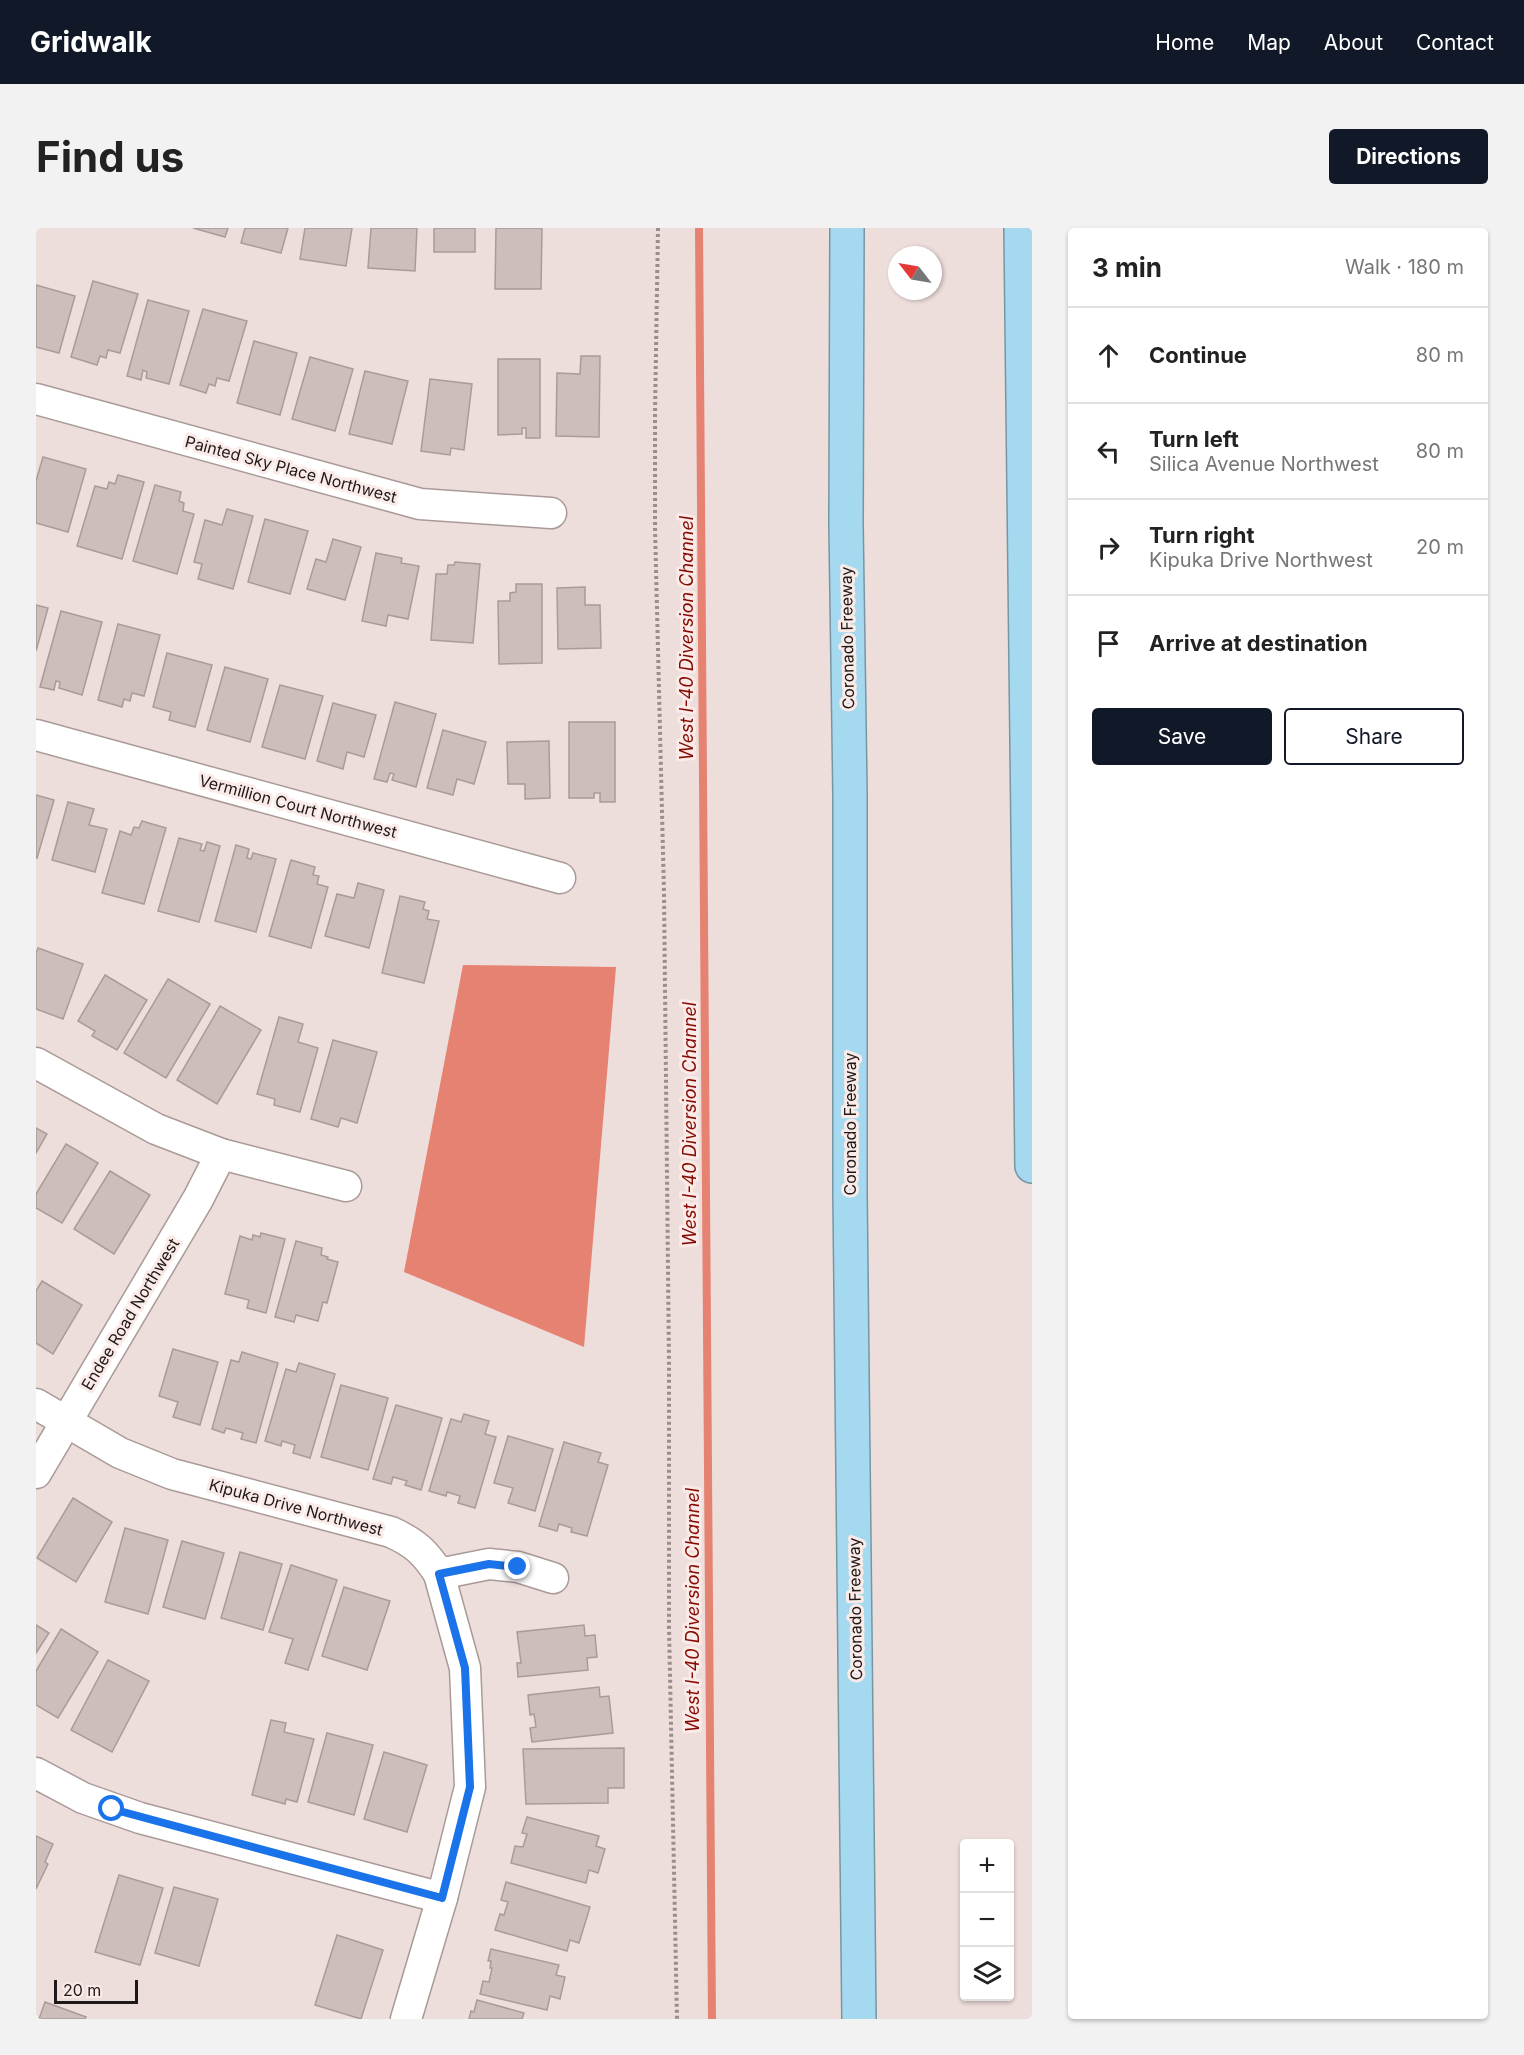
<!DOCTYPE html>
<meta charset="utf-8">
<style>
body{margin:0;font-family:Inter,sans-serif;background:#f2f2f2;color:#222}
.controls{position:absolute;right:18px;bottom:18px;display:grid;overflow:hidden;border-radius:6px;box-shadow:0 2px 4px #0004}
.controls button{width:54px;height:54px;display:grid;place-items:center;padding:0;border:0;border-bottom:2px solid #e0e0e0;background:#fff;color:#222;font:30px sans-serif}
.compass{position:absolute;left:852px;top:18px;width:54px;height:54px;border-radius:50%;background:#fff;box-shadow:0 2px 4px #0004;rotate:301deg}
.scale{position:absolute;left:18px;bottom:15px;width:84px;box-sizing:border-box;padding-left:6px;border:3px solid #1e1918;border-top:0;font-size:16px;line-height:21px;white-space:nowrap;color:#1e1918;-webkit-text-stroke:4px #fbebe8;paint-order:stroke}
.stop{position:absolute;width:18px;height:18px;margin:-14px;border:4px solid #1a73e8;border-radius:50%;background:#fff}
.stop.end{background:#1a73e8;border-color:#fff;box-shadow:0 2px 6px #0008}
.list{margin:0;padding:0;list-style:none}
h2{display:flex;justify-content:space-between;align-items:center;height:78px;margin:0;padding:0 24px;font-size:26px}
h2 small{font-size:20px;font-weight:400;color:#767676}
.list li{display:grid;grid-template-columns:39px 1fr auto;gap:18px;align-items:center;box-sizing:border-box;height:96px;padding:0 24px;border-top:2px solid #e0e0e0}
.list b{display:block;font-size:22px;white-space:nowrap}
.list p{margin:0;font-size:20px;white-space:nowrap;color:#767676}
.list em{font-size:20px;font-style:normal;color:#767676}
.actions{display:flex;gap:12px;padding:18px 24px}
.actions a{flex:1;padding:14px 0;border:2px solid #111827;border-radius:6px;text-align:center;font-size:21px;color:#111827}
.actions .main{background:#111827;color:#fff}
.icon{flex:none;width:33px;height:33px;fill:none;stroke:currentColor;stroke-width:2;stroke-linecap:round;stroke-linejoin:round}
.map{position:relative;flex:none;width:996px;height:1791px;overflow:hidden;border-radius:6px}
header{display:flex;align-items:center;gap:36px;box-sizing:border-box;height:84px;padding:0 30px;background:#111827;color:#fff}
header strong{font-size:28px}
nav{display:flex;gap:33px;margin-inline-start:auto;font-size:21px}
.intro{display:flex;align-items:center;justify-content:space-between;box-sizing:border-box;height:144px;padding:0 36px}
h1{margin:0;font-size:42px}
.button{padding:15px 27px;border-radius:6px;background:#111827;color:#fff;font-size:21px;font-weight:700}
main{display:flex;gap:36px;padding:0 36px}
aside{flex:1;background:#fff;border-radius:6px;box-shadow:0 2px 4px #0004}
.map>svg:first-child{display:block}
.water{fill:#e58272}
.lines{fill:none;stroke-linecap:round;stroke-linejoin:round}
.stream{stroke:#e58272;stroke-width:8}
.building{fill:#cdbdbb;stroke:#aa9b98;stroke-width:1.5}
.minor-casing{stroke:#a99a97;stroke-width:33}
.highway-casing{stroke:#7696a4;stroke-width:36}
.path{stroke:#998e8c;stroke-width:4;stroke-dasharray:3 3;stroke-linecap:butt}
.minor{stroke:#fff;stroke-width:30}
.highway{stroke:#a5d9f0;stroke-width:33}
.route{stroke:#1a73e8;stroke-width:8}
.labels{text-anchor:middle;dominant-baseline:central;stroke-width:6;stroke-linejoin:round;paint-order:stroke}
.street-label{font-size:16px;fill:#1e1918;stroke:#fbebe8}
.water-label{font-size:18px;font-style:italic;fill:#860a02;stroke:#fbebe8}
</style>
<header>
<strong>Gridwalk</strong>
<nav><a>Home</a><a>Map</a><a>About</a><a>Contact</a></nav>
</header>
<div class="intro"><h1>Find us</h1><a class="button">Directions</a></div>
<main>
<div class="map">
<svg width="996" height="1791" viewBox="0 0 996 1791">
<rect width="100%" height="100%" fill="#eededb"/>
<path class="water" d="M427 737 580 739 548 1119 368 1044Z"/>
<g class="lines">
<path class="stream" d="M663 0 676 1791"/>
</g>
<g class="building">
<path d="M157 0H192L189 9Z"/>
<path d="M209 0H252L245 25 205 15Z"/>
<path d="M269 0H316L310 38 264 31Z"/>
<path d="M335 0H381L379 43 332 40Z"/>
<rect x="398" y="0" width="41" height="24"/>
<path d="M460 0H506L505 61H459Z"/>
<path d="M57 53 102 66 84 125 72 122 70 130 64 128 61 137 35 129Z"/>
<path d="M0 57 39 68 23 125 0 119Z"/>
<path d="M112 72 153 83 133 156 110 150 111 144 107 142 105 152 91 148Z"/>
<path d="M167 81 211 93 193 153 181 150 179 158 173 156 170 165 144 157Z"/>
<path d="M218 113 261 125 244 187 201 175Z"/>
<path d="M545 128H564L563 209 520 208 521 145 544 146Z"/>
<path d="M274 129 317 141 299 203 256 191Z"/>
<path d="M462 131H504V210H490V200H486V206L462 207Z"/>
<path d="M329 143 372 153 356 216 313 206Z"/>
<path d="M394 151 436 156 428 222 415 220 414 227 385 223Z"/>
<path d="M7 229 50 241 32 304 0 295V253Z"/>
<path d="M82 247 108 254 86 331 41 318 59 258 71 261 73 254 79 256Z"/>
<path d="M119 257 145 264 143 273 148 275 147 283 158 286 141 346 97 333Z"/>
<path d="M191 281 217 288 197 361 162 351 166 336 158 334 169 292 186 297Z"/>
<path d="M229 291 272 303 254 366 212 354Z"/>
<path d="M297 311 325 319 309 372 271 361 280 331 290 334Z"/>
<path d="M340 325 366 330 365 335 383 338 372 391 352 387 350 398 326 393Z"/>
<path d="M419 334 444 336 437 415 395 412 400 346H411L412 337H418Z"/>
<path d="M480 356H506V435L463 436 462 373H474V365L480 364Z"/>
<path d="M549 359V377H564L565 420 522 421 521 360Z"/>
<path d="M0 377 12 380 0 423Z"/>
<path d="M25 383 66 394 46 467 23 460 24 454 20 453 18 462 4 459Z"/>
<path d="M82 396 124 407 108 468 96 465 94 473 88 471 86 479 62 472Z"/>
<path d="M131 425 176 437 159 499 133 492 135 484 117 479Z"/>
<path d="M189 439 232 451 214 514 171 502Z"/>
<path d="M244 457 287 468 269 531 226 519Z"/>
<path d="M359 474 400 486 380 559 356 552 358 546 354 545 351 554 338 551Z"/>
<path d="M297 475 340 487 328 529 311 524 307 541 281 533Z"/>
<path d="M533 494H579V574H564V565H558V570H533Z"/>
<path d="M407 502 450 514 438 556 421 551 417 567 391 560Z"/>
<path d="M513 513 514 570 489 571V556H472L471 514Z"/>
<path d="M0 567 18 572 1 630 0 629Z"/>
<path d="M32 574 58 581 53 597 71 601 59 644 16 632Z"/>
<path d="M106 593 130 600 108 676 66 665 84 603 95 607 98 599 103 600Z"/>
<path d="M143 610 166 616 164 622 168 623 171 614 184 618 163 694 122 683Z"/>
<path d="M200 617 213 621 211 630 215 631 217 625 240 631 220 704 179 693Z"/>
<path d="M255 632 279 639 277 647 283 648 281 656 292 659 275 720 233 708Z"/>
<path d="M322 655 348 662 333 720 289 708 301 666 318 670Z"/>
<path d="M364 668 389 674 387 681 393 683 391 691 403 693 388 755 346 745Z"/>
<path d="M2 720 47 736 27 791 0 781V725Z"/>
<path d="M69 747 111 772 81 822 56 808 59 803 42 793Z"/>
<path d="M132 751 174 776 130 850 88 825Z"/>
<path d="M184 778 225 802 181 876 141 852Z"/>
<path d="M243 789 267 796 262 814 282 820 264 884 238 877 239 871 221 866Z"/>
<path d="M297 812 341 824 321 895 305 890 302 899 275 891Z"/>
<path d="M0 900 11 906 0 925Z"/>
<path d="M30 916 62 935 26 995 0 980V966Z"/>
<path d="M74 943 114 967 78 1026 38 1001Z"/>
<path d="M225 1005 249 1011 230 1085 211 1080 213 1072 189 1066 204 1008 216 1012 217 1007 224 1009Z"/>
<path d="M260 1013 286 1020 285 1027 292 1029 291 1031 302 1034 291 1075 287 1074 282 1093 260 1087 258 1094 239 1089Z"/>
<path d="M6 1053 46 1077 17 1126 0 1115V1063Z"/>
<path d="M137 1121 182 1134 164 1197 137 1189 142 1174 123 1168Z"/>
<path d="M206 1124 242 1135 220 1215 205 1211 207 1205 190 1200 188 1205 176 1201 195 1132 203 1134Z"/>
<path d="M263 1135 299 1146 274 1230 257 1225 259 1217 246 1213 245 1218 229 1213 250 1141 260 1144Z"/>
<path d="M305 1157 352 1170 332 1242 285 1229Z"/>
<path d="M360 1177 406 1190 385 1262 369 1257 371 1253 357 1249 355 1256 337 1251Z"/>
<path d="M428 1186 453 1193 449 1206 460 1209 439 1280 422 1275 424 1268 411 1264 410 1268 393 1263 415 1191 425 1194Z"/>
<path d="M472 1208 517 1221 499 1283 472 1275 477 1260 458 1255Z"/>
<path d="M528 1214 565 1225 562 1234 572 1237 551 1308 535 1304 536 1300 523 1296 521 1303 503 1298Z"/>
<path d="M37 1270 76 1294 40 1354 1 1330Z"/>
<path d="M89 1300 132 1312 112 1386 69 1374Z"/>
<path d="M146 1313 188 1325 169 1391 127 1379Z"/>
<path d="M204 1324 246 1336 227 1402 185 1390Z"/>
<path d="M255 1337 301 1352 272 1442 249 1435 257 1411 233 1404Z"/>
<path d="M308 1359 354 1373 331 1442 286 1428Z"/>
<path d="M0 1397 13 1405 0 1425Z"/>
<path d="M548 1397 549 1408 559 1407 561 1429 551 1430 552 1442 482 1449 481 1435H485L481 1404Z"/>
<path d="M25 1401 62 1424 22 1490 0 1477V1443Z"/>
<path d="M72 1432 113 1453 76 1524 35 1502Z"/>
<path d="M563 1459 564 1469 573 1468 577 1505 496 1514 494 1500 500 1499 498 1486 494 1487 492 1467Z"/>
<path d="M235 1492 250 1495 248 1504 278 1511 261 1574 250 1571 249 1576 216 1567Z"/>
<path d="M291 1505 337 1517 318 1587 272 1574Z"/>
<path d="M588 1520V1560H572V1575L490 1576 487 1521Z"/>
<path d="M348 1524 391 1537 371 1604 328 1591Z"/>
<path d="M491 1589 563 1608 560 1618 569 1621 562 1645 553 1642 550 1655 475 1635 479 1618 487 1619 491 1606 486 1605Z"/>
<path d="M0 1608 17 1616 9 1634 12 1636 0 1661Z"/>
<path d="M83 1647 127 1660 104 1737 59 1724Z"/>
<path d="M470 1654 554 1679 543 1715 534 1712 531 1723 459 1702 464 1686 468 1687 472 1674 465 1672Z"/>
<path d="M138 1659 182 1671 163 1738 119 1725Z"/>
<path d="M301 1707 347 1722 325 1791 279 1777Z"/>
<path d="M455 1721 523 1737 520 1747 529 1749 524 1771 514 1768 511 1782 444 1766 447 1753 453 1754 456 1740H454L455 1733H452Z"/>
<path d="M441 1772 488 1785 486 1791H433L435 1783 438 1784Z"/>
<path d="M9 1774 50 1789 49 1791H3Z"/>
</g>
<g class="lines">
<g class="minor-casing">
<g id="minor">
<path d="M0 171 384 276 515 285"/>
<path d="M0 507 524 650"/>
<path d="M0 835 120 901 185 926 310 958"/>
<path d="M0 1176 84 1225 136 1246 355 1304C379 1315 389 1324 403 1346L453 1336 482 1339 517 1350"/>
<path d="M0 1245 162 971 185 926"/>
<path d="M0 1545 47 1570 104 1590 406 1670"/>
<path d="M370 1791 406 1670 434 1559 429 1440 403 1346"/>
</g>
</g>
<g class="highway-casing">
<g id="highway">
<path d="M811 0 810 296 814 566V965L823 1791"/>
<path d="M985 0 996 938"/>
</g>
</g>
<path class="path" d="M622 0 619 184V300L628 664 633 1136V1398L641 1791"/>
<use href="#minor" class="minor"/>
<use href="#highway" class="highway"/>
</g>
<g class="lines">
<path class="route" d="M76 1581 406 1670 434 1559 429 1440 403 1346 453 1336 482 1339"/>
</g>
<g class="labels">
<g class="street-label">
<text transform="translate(255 241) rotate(15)">Painted Sky Place Northwest</text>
<text transform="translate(811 410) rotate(-91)">Coronado Freeway</text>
<text transform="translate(262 578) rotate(15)">Vermillion Court Northwest</text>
<text transform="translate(814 896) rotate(-90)">Coronado Freeway</text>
<text transform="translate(94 1086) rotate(-59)">Endee Road Northwest</text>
<text transform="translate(260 1279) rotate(15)">Kipuka Drive Northwest</text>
<text transform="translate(819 1381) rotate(-91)">Coronado Freeway</text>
</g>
<g class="water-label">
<text transform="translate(650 410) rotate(-90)">West I-40 Diversion Channel</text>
<text transform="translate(653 896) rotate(-90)">West I-40 Diversion Channel</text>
<text transform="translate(656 1382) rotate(-90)">West I-40 Diversion Channel</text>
</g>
</g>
</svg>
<div class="controls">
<button>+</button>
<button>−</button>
<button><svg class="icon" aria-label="layers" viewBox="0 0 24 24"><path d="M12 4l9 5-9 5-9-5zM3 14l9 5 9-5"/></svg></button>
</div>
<svg class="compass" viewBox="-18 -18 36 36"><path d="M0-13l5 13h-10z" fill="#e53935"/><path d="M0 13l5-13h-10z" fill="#767676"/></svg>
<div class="scale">20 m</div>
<div class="stop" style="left:76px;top:1581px"></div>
<div class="stop end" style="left:482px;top:1339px"></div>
</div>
<aside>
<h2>3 min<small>Walk · 180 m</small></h2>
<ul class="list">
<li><svg class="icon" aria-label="ahead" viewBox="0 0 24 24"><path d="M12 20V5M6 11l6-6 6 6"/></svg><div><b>Continue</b></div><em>80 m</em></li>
<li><svg class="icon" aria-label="left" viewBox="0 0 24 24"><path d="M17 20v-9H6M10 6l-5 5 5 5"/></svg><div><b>Turn left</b><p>Silica Avenue Northwest</p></div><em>80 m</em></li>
<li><svg class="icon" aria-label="right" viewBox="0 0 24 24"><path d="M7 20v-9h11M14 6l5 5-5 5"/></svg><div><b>Turn right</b><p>Kipuka Drive Northwest</p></div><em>20 m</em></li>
<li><svg class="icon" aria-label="arrive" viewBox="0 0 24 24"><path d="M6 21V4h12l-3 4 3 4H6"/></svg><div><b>Arrive at destination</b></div></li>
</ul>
<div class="actions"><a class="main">Save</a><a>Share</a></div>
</aside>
</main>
